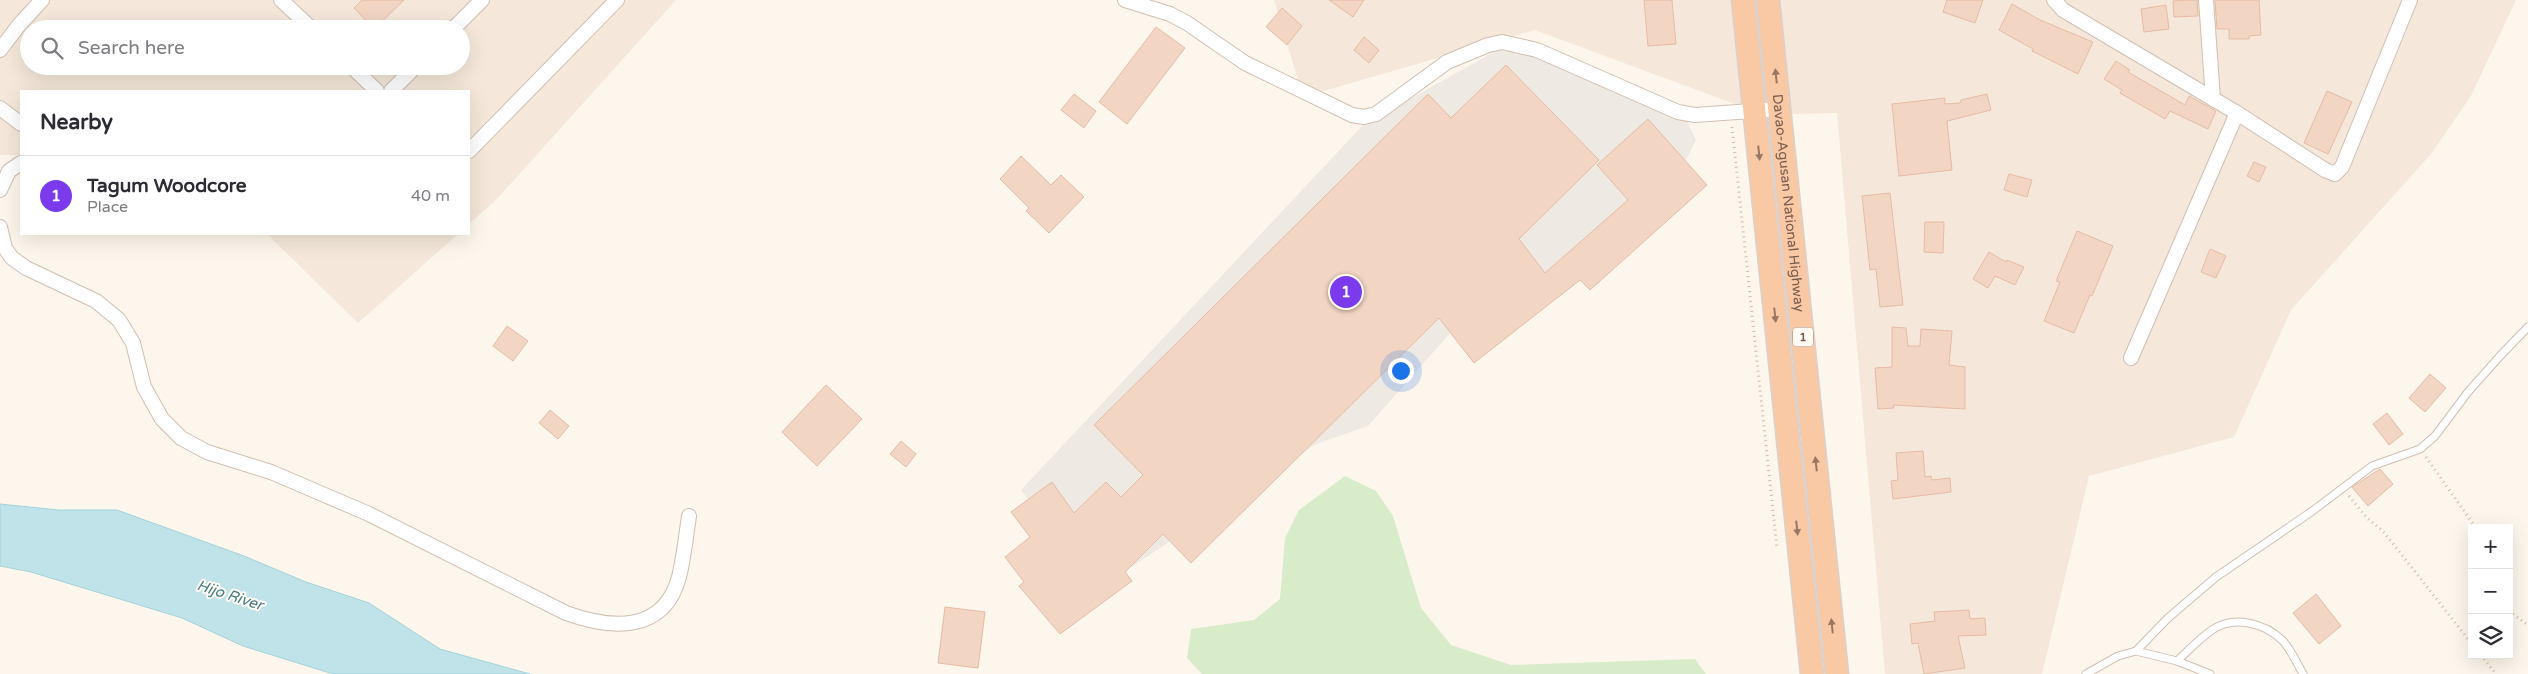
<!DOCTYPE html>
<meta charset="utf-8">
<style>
body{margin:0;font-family:"Varela Round",sans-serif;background:#f7f7f7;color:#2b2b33}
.controls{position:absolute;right:15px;bottom:15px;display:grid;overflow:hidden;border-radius:0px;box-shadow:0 5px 20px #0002}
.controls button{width:45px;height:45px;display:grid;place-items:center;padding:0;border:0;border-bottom:1px solid #e1e1e2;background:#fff;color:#2b2b33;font:25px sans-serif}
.you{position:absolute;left:1400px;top:370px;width:18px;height:18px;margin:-12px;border:4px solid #fff;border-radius:50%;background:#1a73e8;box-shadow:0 0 0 8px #1a73e833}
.badge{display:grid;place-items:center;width:32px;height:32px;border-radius:50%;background:#7c3aed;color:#fff;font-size:16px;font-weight:700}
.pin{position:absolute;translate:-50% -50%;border:2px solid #fff;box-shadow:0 1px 5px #0006}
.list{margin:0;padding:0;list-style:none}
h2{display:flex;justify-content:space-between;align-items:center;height:65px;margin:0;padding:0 20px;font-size:21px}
h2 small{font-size:16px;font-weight:400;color:#7c7c81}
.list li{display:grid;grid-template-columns:32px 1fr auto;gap:15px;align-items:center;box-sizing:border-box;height:80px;padding:0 20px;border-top:1px solid #e1e1e2}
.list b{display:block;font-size:19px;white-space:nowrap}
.list p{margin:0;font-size:16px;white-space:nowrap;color:#7c7c81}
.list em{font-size:16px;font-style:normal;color:#7c7c81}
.icon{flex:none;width:28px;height:28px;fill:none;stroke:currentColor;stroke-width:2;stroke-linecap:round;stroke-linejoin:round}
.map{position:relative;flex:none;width:2528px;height:674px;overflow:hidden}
.search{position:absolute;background:#fff;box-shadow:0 5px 20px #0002;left:20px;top:20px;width:450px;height:55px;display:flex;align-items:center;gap:12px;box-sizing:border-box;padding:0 18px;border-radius:28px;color:#7c7c81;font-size:19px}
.panel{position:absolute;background:#fff;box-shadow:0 5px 20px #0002;left:20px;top:90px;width:450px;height:145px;border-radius:0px}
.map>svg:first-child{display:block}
.residential{fill:#f5e8da;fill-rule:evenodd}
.industrial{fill:#efe9e4}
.green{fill:#d8ecc9}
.water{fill:#bfe3e8;stroke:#a5d3da}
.building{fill:#f3d5c3;stroke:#e6bba3}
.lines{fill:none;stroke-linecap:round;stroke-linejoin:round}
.service-casing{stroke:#d1beb0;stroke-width:9}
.minor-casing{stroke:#d1beb0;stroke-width:16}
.trunk-casing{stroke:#dad1cd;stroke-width:25}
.path{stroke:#d9b8a5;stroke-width:3;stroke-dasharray:1 4;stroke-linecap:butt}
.service{stroke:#fff;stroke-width:7}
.minor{stroke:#fff;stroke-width:14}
.trunk{stroke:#f9c8a4;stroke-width:22}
.oneway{fill:#9a7763}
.labels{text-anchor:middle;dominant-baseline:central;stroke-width:4;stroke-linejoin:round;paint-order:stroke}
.shield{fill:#fffaf3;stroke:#a28b7f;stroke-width:1}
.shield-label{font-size:12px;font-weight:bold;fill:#7a5c4d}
.street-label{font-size:14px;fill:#7a5c4d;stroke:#fffaf3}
.water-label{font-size:15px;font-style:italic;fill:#437c86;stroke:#fffaf3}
</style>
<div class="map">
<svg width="2528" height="674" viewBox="0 0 2528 674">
<rect width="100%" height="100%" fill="#fdf6ec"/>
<g class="residential">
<path d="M0 0H676L496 200 469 224V91H21V155H0ZM29 29H461V66H29Z"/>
<path d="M1274 0H2516L2471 96 2431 154 2291 310 2234 437 2089 476 2042 674H1885L1837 113 1764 115 1535 30 1303 97Z"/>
<path d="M267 234H458L358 323Z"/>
</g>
<path class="industrial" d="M1506 45 1687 121 1696 140 1679 174 1597 265 1468 313 1368 426 1316 444 1097 590 1021 490 1362 126Z"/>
<path class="green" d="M1345 476 1376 491 1393 516 1421 608 1451 645 1511 665 1695 659 1706 674H1202L1187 658 1191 629 1254 620 1280 599 1285 538 1299 510Z"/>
<path class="water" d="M0 504 59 510H117L244 556 306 582 369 603 440 649 530 674H333L243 646 182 618 31 572 0 566Z"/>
<g class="building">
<path d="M362 0H404L374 29 354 8Z"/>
<path d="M1329 0H1364L1353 17Z"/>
<path d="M1644 0H1672L1676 44 1648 46Z"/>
<path d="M1947 0H1983L1975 23 1943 12Z"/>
<path d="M2187 0H2197L2198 16 2174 17 2173 1Z"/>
<path d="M2215 0H2259L2261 35 2249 36V39H2229V29H2217Z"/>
<path d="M2012 4 2040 20 2093 42 2078 74 2032 51 2033 49 1999 30Z"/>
<path d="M2166 5 2169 29 2144 32 2141 9Z"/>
<path d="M1282 8 1302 26 1287 45 1266 27Z"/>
<path d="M1156 27 1185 48 1127 124 1099 102Z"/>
<path d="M1364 37 1379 50 1369 63 1354 50Z"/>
<path d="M2116 61 2130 70 2128 72 2185 105 2189 96 2216 111 2208 129 2170 111 2165 119 2120 93 2122 90 2104 79Z"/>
<path d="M1506 65 1599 160 1519 239 1545 273 1628 200 1597 165 1648 119 1707 185 1590 290 1580 280 1474 363 1439 318 1191 563 1163 534 1125 572 1132 581 1060 634 1019 586 1024 582 1005 557 1030 537 1011 512 1052 482 1074 513 1106 482 1121 497 1143 475 1094 425 1428 94 1451 118Z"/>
<path d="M2327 91 2352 102 2328 154 2304 143Z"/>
<path d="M1074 94 1096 111 1084 128 1061 110Z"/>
<path d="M1987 94 1991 110 1947 121 1952 170 1899 176 1892 104 1945 98V104L1960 103 1961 100Z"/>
<path d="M1021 156 1051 185 1061 175 1084 197 1049 233 1026 211 1029 208 1000 179Z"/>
<path d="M2254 162 2266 167 2259 182 2247 176Z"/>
<path d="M2009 174 2032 180 2027 197 2004 190Z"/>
<path d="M1890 193 1903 305 1880 307 1876 269 1870 270 1862 196Z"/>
<path d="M1925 222H1944L1943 253 1924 252Z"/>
<path d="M2077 231 2113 246 2092 296 2090 295 2074 333 2044 321 2060 282 2056 281Z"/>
<path d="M2210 249 2226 256 2216 278 2201 272Z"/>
<path d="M1989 252 2006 262 2007 260 2024 267 2015 285 1995 276 1988 288 1973 279Z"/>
<path d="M507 326 528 341 513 361 493 346Z"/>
<path d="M1892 327 1906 328 1908 346H1920L1921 329 1952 331 1949 365 1965 367V409L1893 405 1894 408 1878 409 1875 368 1892 367Z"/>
<path d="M2430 374 2446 388 2425 412 2409 398Z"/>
<path d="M826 385 862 419 817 466 782 432Z"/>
<path d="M550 410 569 426 558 439 539 423Z"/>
<path d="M2387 413 2403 434 2389 445 2373 424Z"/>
<path d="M901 441 916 454 906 467 890 454Z"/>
<path d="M1923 451 1925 477 1931 476 1932 480 1950 478 1951 492 1893 499 1891 481 1898 480 1896 453Z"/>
<path d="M2380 469 2393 484 2368 506 2352 487Z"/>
<path d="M2316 594 2341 626 2319 644 2293 613Z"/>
<path d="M945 607 985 612 978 668 938 663Z"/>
<path d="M1969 610 1970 619 1985 618 1986 635 1958 636 1965 668 1924 674 1918 643 1912 644 1910 624 1935 621 1934 612Z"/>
</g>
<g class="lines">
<g class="service-casing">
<g id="service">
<path d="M2136 651 2177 661C2188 651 2200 638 2212 630 2234 615 2265 623 2283 641 2291 650 2297 663 2303 674"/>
<path d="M2177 661 2210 674"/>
<path d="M2086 674 2118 656 2136 651 2168 618 2216 577 2311 512 2372 466 2420 449 2435 436 2468 392 2500 356 2528 327"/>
</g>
</g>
<g class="minor-casing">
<g id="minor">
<path d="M281 0 312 29"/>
<path d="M1125 0 1170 14 1187 23 1245 63 1352 115 1364 117 1376 114 1447 62 1488 45 1502 42 1537 50 1678 112 1695 115 1780 109"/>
<path d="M2054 0 2063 10 2237 113 2325 170 2335 174 2342 167 2410 0"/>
<path d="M2206 0 2213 99"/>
<path d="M453 29 482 0"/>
<path d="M0 50 19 25 42 0"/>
<path d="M351 66 377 91"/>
<path d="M391 91 416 66"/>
<path d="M0 108 21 124"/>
<path d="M469 151 617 0"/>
<path d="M0 190 9 171 21 163"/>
<path d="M0 227 5 248 12 258 26 268 96 301 119 320 133 343 144 387 162 419 181 438 207 452 271 472 369 514 566 613C610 629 664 634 679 577 684 557 686 536 689 516"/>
<path d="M2131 358 2237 113"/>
</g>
</g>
<g class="trunk-casing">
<g id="trunk">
<path d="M1743 0 1812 674"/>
<path id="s1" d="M1768 0 1837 674"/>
</g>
</g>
<g class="path">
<path d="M1732 127 1777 548"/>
<path d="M2426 457 2476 528"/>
<path d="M2349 496 2367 518 2383 531 2472 644"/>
<path d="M2509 611 2528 625"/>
<path d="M2481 655 2496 674"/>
</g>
<use href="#service" class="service"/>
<use href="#minor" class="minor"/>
<use href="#trunk" class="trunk"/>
</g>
<defs><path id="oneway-solid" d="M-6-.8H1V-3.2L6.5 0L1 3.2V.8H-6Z" transform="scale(1.25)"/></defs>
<g class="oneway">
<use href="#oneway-solid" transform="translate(1776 76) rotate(-96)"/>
<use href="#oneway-solid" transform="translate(1759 153) rotate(84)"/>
<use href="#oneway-solid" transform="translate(1775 315) rotate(84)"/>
<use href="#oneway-solid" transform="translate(1816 464) rotate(-96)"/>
<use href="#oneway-solid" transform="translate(1797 528) rotate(84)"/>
<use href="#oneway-solid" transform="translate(1832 626) rotate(-96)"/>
</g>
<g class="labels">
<rect class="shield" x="1793" y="327.5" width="20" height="19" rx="4"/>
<g class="shield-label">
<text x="1803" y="337">1</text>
</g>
<g class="street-label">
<text stroke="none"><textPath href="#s1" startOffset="204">Davao-Agusan National Highway</textPath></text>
</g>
<g class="water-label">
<text transform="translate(230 595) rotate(18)">Hijo River</text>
</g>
</g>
</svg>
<div class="controls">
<button>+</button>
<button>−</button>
<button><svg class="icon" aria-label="layers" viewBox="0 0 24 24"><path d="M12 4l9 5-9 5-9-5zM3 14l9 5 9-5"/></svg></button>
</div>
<div class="you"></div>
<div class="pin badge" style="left:1346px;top:292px">1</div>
<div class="search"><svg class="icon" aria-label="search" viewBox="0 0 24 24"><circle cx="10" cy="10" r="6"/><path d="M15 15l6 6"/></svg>Search here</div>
<section class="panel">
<h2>Nearby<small></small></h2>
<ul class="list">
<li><span class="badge">1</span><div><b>Tagum Woodcore</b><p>Place</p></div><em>40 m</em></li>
</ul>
</section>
</div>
